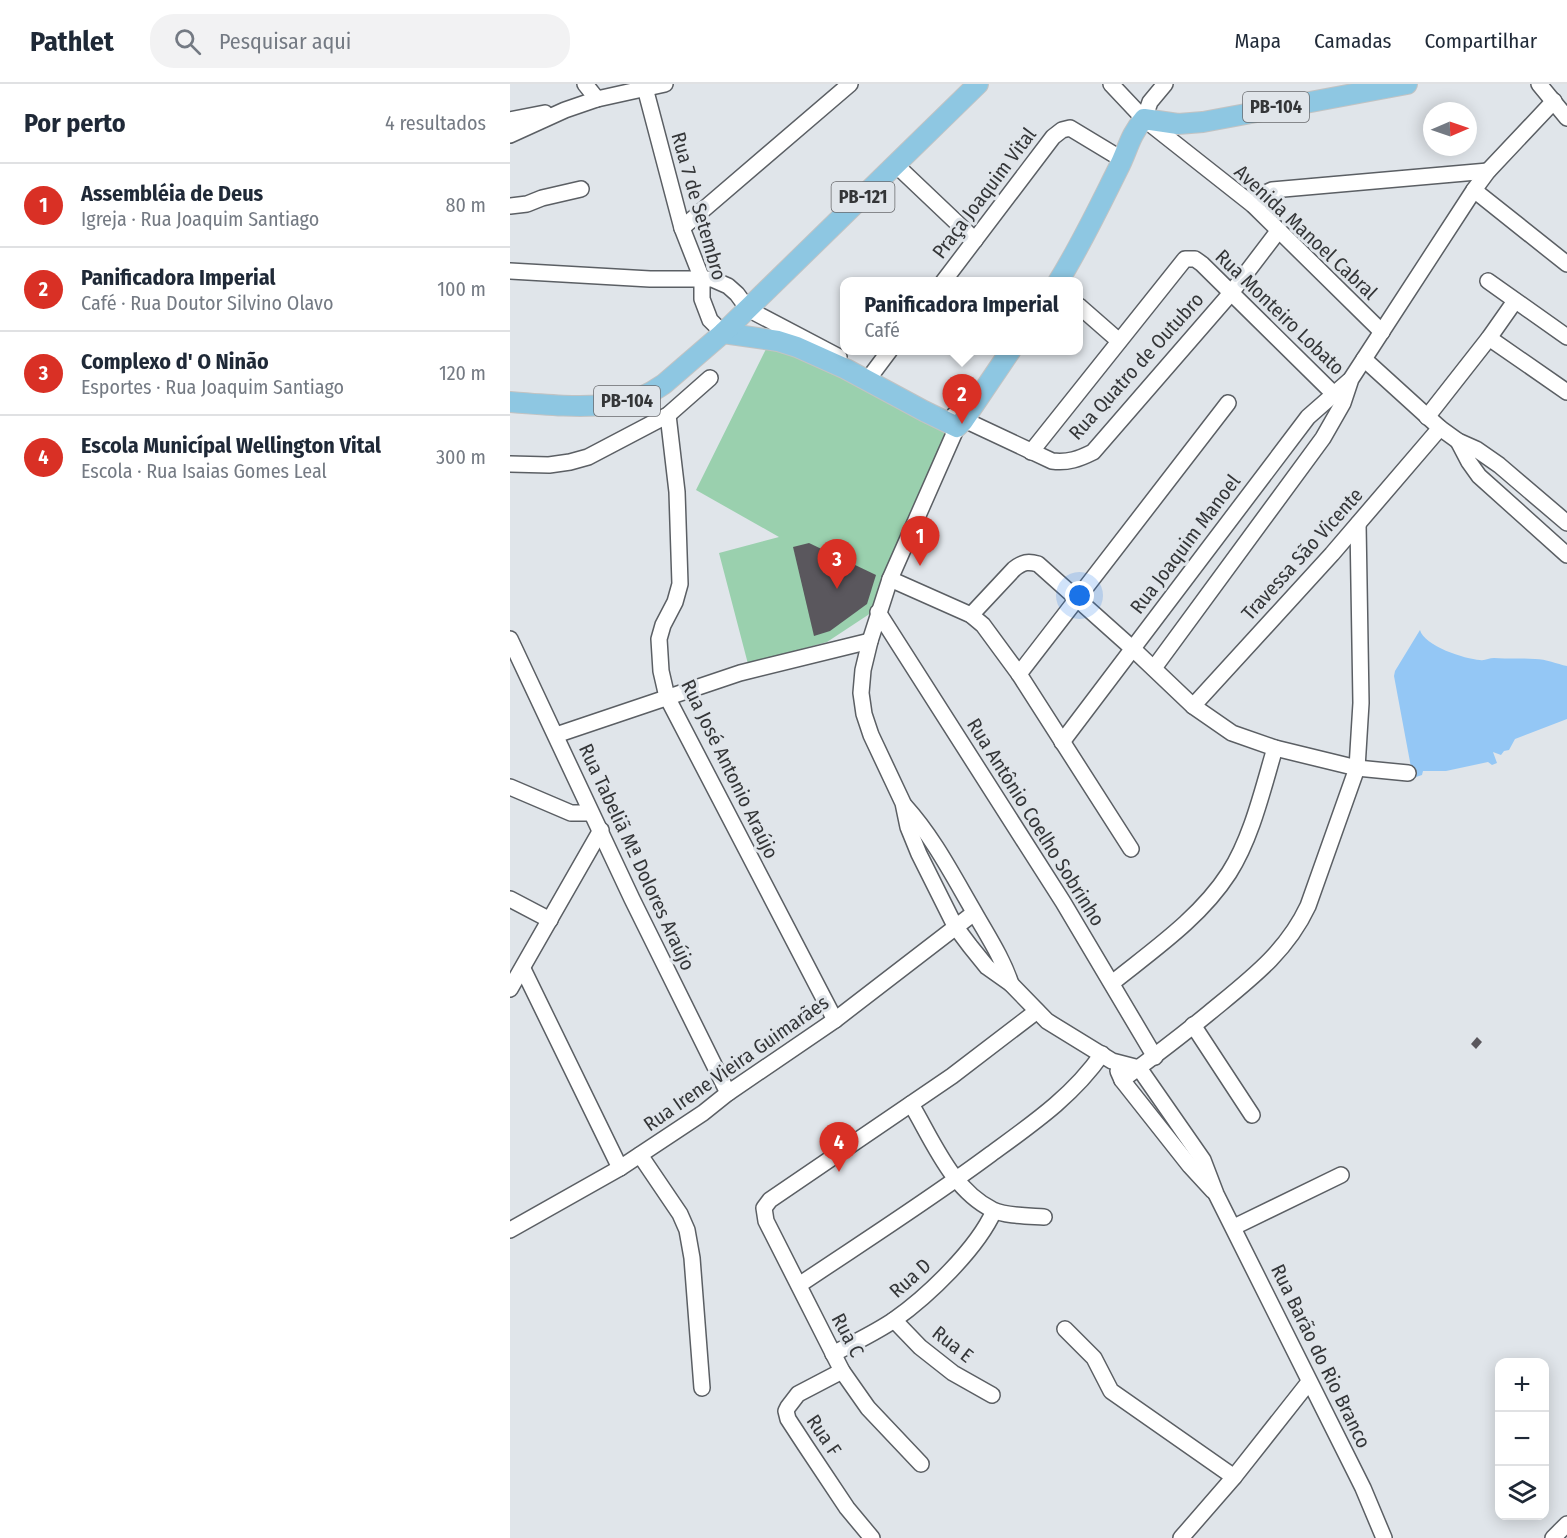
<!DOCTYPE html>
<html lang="pt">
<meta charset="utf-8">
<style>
body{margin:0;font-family:"Fira Sans Condensed",sans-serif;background:#f2f2f3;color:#1f2937}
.controls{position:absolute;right:18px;bottom:18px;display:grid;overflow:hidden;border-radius:12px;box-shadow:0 3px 15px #0003}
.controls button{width:54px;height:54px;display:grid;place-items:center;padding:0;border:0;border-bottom:2px solid #e0e1e3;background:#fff;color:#1f2937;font:30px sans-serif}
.compass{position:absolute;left:913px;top:18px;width:54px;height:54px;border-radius:50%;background:#fff;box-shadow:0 3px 15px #0003;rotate:88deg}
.you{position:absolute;left:570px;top:512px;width:21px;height:21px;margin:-15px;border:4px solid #fff;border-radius:50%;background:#1a73e8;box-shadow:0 0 0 9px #1a73e833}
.badge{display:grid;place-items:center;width:39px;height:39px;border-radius:50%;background:#d93025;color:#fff;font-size:20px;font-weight:700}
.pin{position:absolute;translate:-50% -50px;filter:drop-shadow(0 2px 3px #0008)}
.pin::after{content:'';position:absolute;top:32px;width:21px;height:18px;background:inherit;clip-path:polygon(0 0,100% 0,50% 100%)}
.popup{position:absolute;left:330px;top:193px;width:243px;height:78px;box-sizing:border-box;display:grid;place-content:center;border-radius:12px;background:#fff;filter:drop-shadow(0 2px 4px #0005);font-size:20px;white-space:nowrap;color:#747a83}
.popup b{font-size:22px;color:#1f2937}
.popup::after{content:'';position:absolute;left:50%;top:100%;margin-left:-12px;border:12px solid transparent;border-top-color:#fff}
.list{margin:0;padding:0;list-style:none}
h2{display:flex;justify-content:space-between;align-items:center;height:78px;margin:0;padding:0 24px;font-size:26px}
h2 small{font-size:20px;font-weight:400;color:#747a83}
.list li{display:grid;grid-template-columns:39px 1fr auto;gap:18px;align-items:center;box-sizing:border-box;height:84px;padding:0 24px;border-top:2px solid #e0e1e3}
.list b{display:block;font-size:22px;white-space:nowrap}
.list p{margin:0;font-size:20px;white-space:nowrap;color:#747a83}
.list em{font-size:20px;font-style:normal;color:#747a83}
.icon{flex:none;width:33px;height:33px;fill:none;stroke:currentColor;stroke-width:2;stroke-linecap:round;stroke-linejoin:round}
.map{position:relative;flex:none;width:1057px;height:1454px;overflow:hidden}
header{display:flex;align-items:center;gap:36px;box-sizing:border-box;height:84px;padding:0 30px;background:#fff;border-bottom:2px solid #e0e1e3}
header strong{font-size:28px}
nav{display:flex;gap:33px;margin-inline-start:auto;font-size:21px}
.search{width:420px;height:54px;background:#f2f2f3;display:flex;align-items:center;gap:15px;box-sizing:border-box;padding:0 21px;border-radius:24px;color:#747a83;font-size:22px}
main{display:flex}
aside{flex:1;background:#fff}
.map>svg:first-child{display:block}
.green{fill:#9ad0ae}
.water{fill:#94c7f5}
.building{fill:#5a575d}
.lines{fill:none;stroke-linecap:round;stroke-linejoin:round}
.minor-casing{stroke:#5b5f64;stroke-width:18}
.major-casing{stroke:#c2c3c3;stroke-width:22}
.minor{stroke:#fff;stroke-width:15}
.major{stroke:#8ec7e2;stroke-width:20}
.labels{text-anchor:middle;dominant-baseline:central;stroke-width:6;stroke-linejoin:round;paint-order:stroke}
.shield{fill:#e0e5ea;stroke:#686a6d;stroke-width:1.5}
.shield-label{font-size:18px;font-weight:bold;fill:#343638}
.street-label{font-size:20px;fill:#343638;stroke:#e0e5ea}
</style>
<header>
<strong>Pathlet</strong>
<div class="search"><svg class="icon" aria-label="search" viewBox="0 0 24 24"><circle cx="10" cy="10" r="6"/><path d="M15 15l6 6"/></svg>Pesquisar aqui</div>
<nav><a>Mapa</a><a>Camadas</a><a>Compartilhar</a></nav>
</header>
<main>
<aside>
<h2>Por perto<small>4 resultados</small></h2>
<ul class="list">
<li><span class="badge">1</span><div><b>Assembléia de Deus</b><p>Igreja · Rua Joaquim Santiago</p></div><em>80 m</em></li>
<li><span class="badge">2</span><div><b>Panificadora Imperial</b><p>Café · Rua Doutor Silvino Olavo</p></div><em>100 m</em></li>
<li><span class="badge">3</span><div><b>Complexo d' O Ninão</b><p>Esportes · Rua Joaquim Santiago</p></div><em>120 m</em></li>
<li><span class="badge">4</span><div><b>Escola Municípal Wellington Vital</b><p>Escola · Rua Isaias Gomes Leal</p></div><em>300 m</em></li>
</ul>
</aside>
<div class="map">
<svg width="1057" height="1454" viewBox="0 0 1057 1454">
<rect width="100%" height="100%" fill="#e0e5ea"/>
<path class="green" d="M259 259 436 345 435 367 367 525 317 558 238 580 209 469 269 453 186 406Z"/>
<path class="water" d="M910 546C914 562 955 575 970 576 975 577 979 574 984 574 998 575 1011 574 1025 575 1036 575 1047 580 1057 582V635L1005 655 999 666 994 667 991 671 983 668 987 679 982 681 978 678 936 687H913L912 691 903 694 884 592 885 587Z"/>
<g class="building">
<path d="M299 459 366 491 357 520 320 547 304 552 283 463Z"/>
<path d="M967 953 972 958 966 965 961 960Z"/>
</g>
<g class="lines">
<g class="minor-casing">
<g id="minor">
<path d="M75 0 87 15"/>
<path d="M134 0 172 144 192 195V215L200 236 213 249"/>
<path d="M601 0 634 35 743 121 872 248"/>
<path d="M1029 0 1057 34"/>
<path d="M634 35 640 18 655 0"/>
<path d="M0 36 35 29"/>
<path d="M0 51 55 26 87 15 155 0"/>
<path d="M386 81 465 156"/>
<path d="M964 106 1057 180"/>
<path d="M743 121 751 111 762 106 978 87"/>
<path d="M0 122 17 120 32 114 71 105"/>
<path d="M172 144 340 0"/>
<path d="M0 187 140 195H202L218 202 227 210 238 225 329 273"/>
<path d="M978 197 1057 253"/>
<path d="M433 198 543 53 552 46 560 44 613 76"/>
<path d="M569 222 609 257"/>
<path d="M979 254 1057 308"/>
<path d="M854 275 930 344 948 357 966 365 989 381 1057 439"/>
<path d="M362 290 380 266"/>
<path d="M158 331 167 408 170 500 165 518 153 541 149 555 151 587 157 613 325 936"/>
<path d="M444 331 542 377C558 379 569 375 583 368L721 209 769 146"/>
<path d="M917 333 979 254 1005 217"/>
<path d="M447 343 380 495 360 557 353 586 351 609 354 630 361 651 393 719 398 743 409 770 445 842 460 862 477 883 501 900 537 937 602 977 629 984 693 1076 706 1110 853 1404 874 1454"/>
<path d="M948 357 959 378 969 392 1057 471"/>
<path d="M521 368 675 175H685L692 180 831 317"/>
<path d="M0 380 39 381 60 378 78 373 158 331 200 294"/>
<path d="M380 495 461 531 473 541 509 590 621 765"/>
<path d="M368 528 553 818 645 973"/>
<path d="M461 531 504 485C513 478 518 477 528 480L622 564 683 622 722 649 765 664 847 684 898 689"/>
<path d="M0 555 122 815 218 1009"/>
<path d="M644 584 813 354 833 319 841 295 964 106 978 87 1044 17"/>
<path d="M509 590 718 319"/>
<path d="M683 622 822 470 930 344"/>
<path d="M46 651 230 589 360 557"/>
<path d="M552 658 798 333 839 297"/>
<path d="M0 703 61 729H81"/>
<path d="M395 722C423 753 442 790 463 826 477 851 492 873 501 900"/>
<path d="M0 815 40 836"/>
<path d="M13 885 110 1084"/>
<path d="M602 899C643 866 690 834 719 789 742 753 753 704 765 664"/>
<path d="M0 905 91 746"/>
<path d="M683 941 742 1031"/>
<path d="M608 987 612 996 680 1082 703 1107"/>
<path d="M612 996C642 974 671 952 699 929 739 896 776 869 798 822L847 684 851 619 848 440"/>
<path d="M401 1020C423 1057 442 1106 483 1126 495 1132 520 1132 534 1133"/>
<path d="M130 1071 170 1130 177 1146 182 1174 192 1304"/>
<path d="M724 1143 831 1091"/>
<path d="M0 1146 110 1084 193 1029 218 1009 325 936 464 829"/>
<path d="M289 1201C353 1158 419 1116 481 1070 522 1040 563 1012 592 970"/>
<path d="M384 1236 410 1263 443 1289 482 1311"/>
<path d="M555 1245 584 1274 601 1307 724 1393"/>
<path d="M323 1270C343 1259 365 1249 384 1236 418 1212 467 1165 484 1127"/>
<path d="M332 1287 288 1310 278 1323 276 1327 278 1335 295 1361 337 1424 362 1454"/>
<path d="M411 1380 358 1324 332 1287 256 1137 254 1124 260 1116 442 992 527 927"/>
<path d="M671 1454 724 1393 799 1298"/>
<path d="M1043 1454 1057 1440"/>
</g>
</g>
<g class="major-casing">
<g id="major">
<path d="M548 198C571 161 589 123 608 85 618 66 619 52 634 35L668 40 693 38 897 0"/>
<path d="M213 249 268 257 287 263 336 285 414 327 447 343 453 337 501 266"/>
<path d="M0 318C35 321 72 324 107 320 123 318 141 309 154 300L213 249 468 0"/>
</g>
</g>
<use href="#minor" class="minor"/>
<use href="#major" class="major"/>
</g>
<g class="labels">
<g class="shield">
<rect x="733" y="8" width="66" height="30" rx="4.5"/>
<rect x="321.5" y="98" width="63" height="30" rx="4.5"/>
<rect x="84" y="302" width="66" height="30" rx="4.5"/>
</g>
<g class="shield-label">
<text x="766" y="23">PB-104</text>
<text x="353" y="113">PB-121</text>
<text x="117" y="317">PB-104</text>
</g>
<g class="street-label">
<text transform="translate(474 109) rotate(-53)">Praça Joaquim Vital</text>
<text transform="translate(189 122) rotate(74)">Rua 7 de Setembro</text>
<text transform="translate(796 148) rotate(43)">Avenida Manoel Cabral</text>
<text transform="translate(770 228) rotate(44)">Rua Monteiro Lobato</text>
<text transform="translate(626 282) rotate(-48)">Rua Quatro de Outubro</text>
<text transform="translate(675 460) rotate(-53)">Rua Joaquim Manoel</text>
<text transform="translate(792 470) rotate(-48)">Travessa São Vicente</text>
<text transform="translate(220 685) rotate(64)">Rua José Antonio Araújo</text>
<text transform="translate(526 738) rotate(58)">Rua Antônio Coelho Sobrinho</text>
<text transform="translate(127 773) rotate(65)">Rua Tabeliã Mª Dolores Araújo</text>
<text transform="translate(226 979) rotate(-35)">Rua Irene Vieira Guimarães</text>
<text transform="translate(400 1194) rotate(-42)">Rua D</text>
<text transform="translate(338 1251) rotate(62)">Rua C</text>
<text transform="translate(443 1260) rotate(38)">Rua E</text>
<text transform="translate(811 1272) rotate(64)">Rua Barão do Rio Branco</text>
<text transform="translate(314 1351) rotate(56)">Rua F</text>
</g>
</g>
</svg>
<div class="controls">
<button>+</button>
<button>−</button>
<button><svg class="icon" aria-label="layers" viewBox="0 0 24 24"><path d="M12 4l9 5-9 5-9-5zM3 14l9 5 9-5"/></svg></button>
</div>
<svg class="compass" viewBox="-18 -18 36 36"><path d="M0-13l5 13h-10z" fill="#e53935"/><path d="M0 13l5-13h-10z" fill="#747a83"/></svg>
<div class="you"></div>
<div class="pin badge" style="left:410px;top:482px">1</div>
<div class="pin badge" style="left:452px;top:340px">2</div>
<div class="popup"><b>Panificadora Imperial</b>Café</div>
<div class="pin badge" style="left:327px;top:505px">3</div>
<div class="pin badge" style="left:329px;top:1088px">4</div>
</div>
</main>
